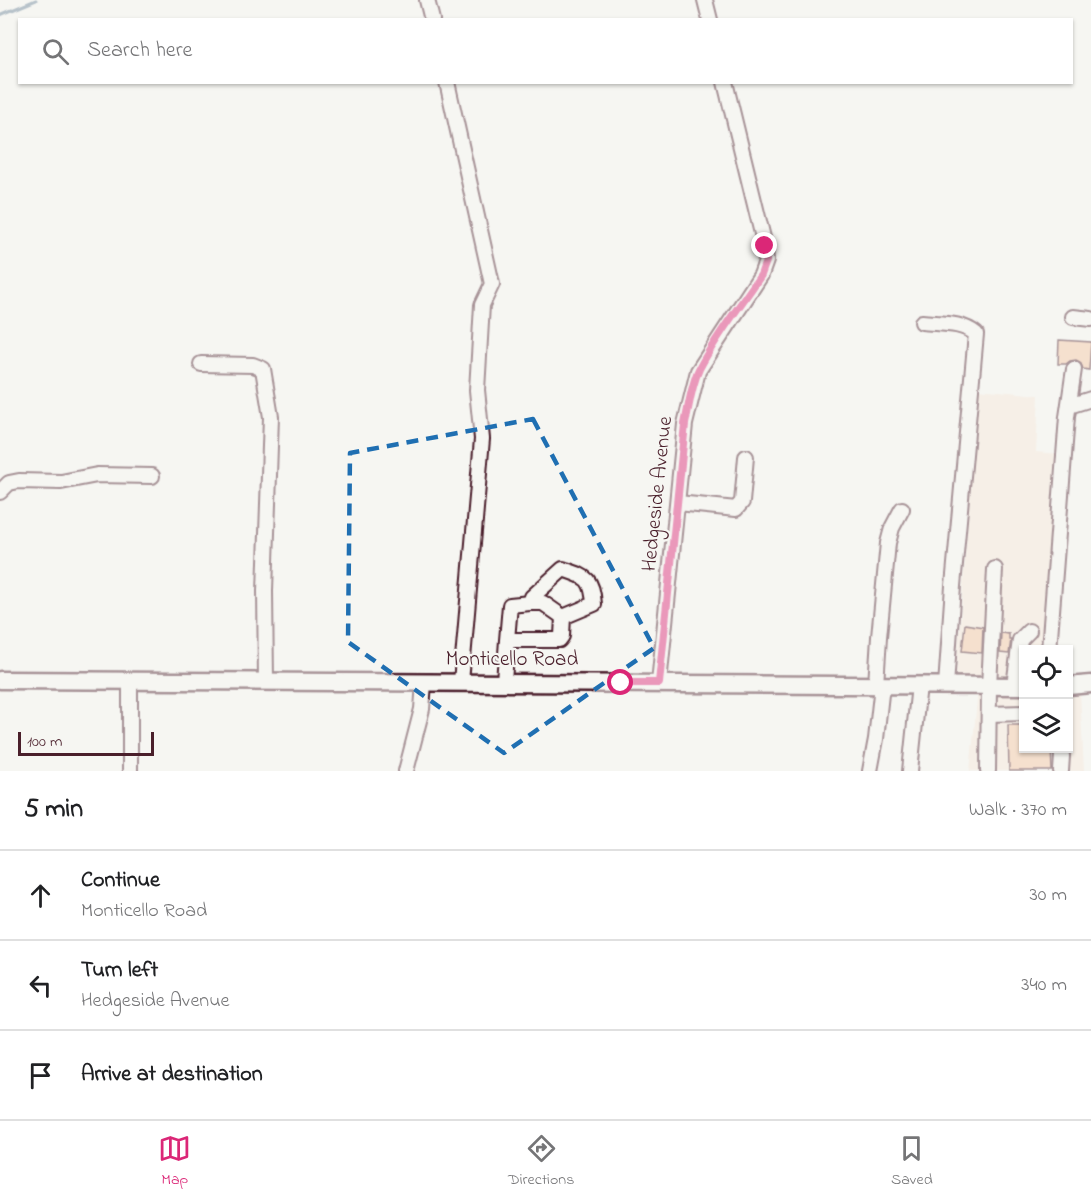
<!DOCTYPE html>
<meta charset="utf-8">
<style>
body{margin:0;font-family:"Indie Flower",sans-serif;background:#f6f6f6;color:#202124}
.controls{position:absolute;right:18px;bottom:18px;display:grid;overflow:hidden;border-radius:0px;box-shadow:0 2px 4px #0004}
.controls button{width:54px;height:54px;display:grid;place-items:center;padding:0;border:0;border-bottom:2px solid #e0e0e0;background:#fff;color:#202124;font:30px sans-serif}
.scale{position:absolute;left:18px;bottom:15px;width:136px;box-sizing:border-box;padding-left:6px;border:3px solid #4a1f2b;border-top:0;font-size:16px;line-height:21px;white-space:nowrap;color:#4a1f2b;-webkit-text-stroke:4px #f6f6f2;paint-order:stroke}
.stop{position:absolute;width:18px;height:18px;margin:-14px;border:4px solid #db2777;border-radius:50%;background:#fff}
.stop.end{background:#db2777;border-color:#fff;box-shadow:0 2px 6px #0008}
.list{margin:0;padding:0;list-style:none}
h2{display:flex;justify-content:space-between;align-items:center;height:78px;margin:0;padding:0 24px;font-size:26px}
h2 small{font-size:20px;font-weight:400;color:#757577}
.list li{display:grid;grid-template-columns:39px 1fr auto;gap:18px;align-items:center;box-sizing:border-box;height:90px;padding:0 24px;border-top:2px solid #e0e0e0}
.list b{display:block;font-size:22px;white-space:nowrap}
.list p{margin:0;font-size:20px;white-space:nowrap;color:#757577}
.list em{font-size:20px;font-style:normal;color:#757577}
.icon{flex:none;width:33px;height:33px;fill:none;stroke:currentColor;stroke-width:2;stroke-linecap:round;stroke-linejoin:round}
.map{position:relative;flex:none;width:1091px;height:771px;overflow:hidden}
.search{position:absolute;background:#fff;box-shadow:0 2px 4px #0004;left:18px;right:18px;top:18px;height:66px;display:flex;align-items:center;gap:15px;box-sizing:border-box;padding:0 21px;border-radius:0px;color:#757577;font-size:22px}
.sheet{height:348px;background:#fff}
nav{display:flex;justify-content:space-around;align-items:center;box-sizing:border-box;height:84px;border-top:2px solid #e0e0e0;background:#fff;font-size:16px;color:#757577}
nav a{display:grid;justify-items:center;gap:3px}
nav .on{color:#db2777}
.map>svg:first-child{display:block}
.built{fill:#f5e7da}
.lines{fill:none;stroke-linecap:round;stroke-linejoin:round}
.stream{stroke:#6a8398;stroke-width:3}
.building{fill:#f4c5a3;stroke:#4a1f2b;stroke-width:1.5}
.minor-casing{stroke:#4a1f2b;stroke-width:18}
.major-casing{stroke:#4a1f2b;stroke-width:21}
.minor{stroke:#f6f6f2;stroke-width:14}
.major{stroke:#f6f6f2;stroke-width:16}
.route{stroke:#db2777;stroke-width:8}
.marked{fill:none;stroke:#1f6fb2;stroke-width:4.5;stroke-dasharray:12 8;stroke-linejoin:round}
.labels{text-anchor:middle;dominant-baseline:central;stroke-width:4.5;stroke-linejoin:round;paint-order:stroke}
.street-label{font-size:21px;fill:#4a1f2b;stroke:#f6f6f2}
</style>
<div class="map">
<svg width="1091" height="771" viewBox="0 0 1091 771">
<rect width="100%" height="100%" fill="#f6f6f2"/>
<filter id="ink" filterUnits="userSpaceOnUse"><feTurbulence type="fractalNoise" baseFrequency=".0167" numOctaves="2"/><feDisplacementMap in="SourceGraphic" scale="12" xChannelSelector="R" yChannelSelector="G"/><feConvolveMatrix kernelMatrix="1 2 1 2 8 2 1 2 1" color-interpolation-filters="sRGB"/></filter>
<g filter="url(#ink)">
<g class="built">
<path d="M978 389 1039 395 1036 452 1059 454 1042 649 1024 650 1023 676H956Z"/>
<path d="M978 690 1023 691 1024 748H1068L1069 691 1080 692 1084 771H970Z"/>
</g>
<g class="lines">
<path class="stream" d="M0 15 36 0"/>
</g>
<g class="building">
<path d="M1059 340 1091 342 1089 370 1083 369 1080 362 1076 360 1070 361 1066 364H1058Z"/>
<path d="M965 624 983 627 982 653 962 651Z"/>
<path d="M1001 633 1009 634V639H1011L1009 654 1000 653Z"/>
<path d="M1008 725H1023V748H1051L1052 771H1009Z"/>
</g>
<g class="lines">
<g class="minor-casing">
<g id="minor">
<path d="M427 0 432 20"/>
<path d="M705 0 710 20"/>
<path d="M447 82 492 284 482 305 477 390 482 439 461 682"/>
<path d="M1073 317 1091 319"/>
<path d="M922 322C941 324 962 322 976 334L953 586 946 686"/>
<path d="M201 364 253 365 263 369 271 417 265 591 266 681"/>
<path d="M1069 406 1091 399"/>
<path d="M0 492 9 483 19 481 61 482 97 475 152 476"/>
<path d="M678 503 736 509 742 502 746 457"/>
<path d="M530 603H543L563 617"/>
<path d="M1049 650 1067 417 1074 369"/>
<path d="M504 682 507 640H559L562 636 563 617 594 604C592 577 586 577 563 569L532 597 530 603 510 605 507 640"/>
<path d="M659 683 685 424 698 371 761 275 766 261 765 246 725 82"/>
<path d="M876 685 879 637 888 543 892 528 902 509"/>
<path d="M1014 686 1020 640 1029 631"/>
<path d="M989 714 1024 713"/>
<path d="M1060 748 1062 756 1061 771"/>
<path d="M130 771V681"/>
<path d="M406 771 422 709 424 683"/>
<path d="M870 771 876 739 882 685"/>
<path d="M910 771 919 685"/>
<path d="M988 771 989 686 995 569"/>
</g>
</g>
<g class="major-casing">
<g id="major">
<path d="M0 680 1024 686"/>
<path d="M1068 686 1091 684"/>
</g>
</g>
<use href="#minor" class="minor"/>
<use href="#major" class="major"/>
</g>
</g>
<g class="lines" filter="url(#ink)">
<path class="route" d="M621 683H659L685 424C689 406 691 386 699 369 716 336 740 306 761 275L766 261 765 246"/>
</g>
<path d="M0 0H1091V771H0ZM533 419 654 648 504 753 348 642 350 453Z" fill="#f6f6f2" fill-opacity=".55" fill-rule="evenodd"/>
<path class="marked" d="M533 419 654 648 504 753 348 642 350 453Z"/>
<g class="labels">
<g class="street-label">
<text transform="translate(658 494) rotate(-84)">Hedgeside Avenue</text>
<text x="512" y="660">Monticello Road</text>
</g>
</g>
</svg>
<div class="controls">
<button><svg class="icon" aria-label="locate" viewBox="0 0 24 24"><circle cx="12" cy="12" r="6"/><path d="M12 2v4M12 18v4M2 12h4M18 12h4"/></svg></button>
<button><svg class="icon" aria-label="layers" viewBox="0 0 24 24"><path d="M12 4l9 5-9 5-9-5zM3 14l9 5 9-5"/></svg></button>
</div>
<div class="scale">100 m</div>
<div class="stop" style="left:621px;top:683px"></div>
<div class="stop end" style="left:765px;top:246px"></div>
<div class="search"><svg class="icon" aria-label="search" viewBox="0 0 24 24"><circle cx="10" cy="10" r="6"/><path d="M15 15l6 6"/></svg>Search here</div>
</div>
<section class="sheet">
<h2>5 min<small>Walk · 370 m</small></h2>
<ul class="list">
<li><svg class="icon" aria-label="ahead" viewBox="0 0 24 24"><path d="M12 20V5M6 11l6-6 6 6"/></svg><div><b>Continue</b><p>Monticello Road</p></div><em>30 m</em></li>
<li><svg class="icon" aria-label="left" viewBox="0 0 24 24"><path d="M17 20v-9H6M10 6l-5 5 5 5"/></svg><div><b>Turn left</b><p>Hedgeside Avenue</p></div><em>340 m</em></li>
<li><svg class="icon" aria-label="arrive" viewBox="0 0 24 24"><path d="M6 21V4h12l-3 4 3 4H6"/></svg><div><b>Arrive at destination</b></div></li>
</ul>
</section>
<nav>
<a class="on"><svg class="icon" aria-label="map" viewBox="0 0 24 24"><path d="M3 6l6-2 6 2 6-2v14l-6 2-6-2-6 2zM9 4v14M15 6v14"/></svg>Map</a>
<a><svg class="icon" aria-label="directions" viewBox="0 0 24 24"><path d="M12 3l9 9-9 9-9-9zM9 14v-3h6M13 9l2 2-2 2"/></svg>Directions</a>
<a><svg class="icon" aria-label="saved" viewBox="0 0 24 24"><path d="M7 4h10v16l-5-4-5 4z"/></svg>Saved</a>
</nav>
